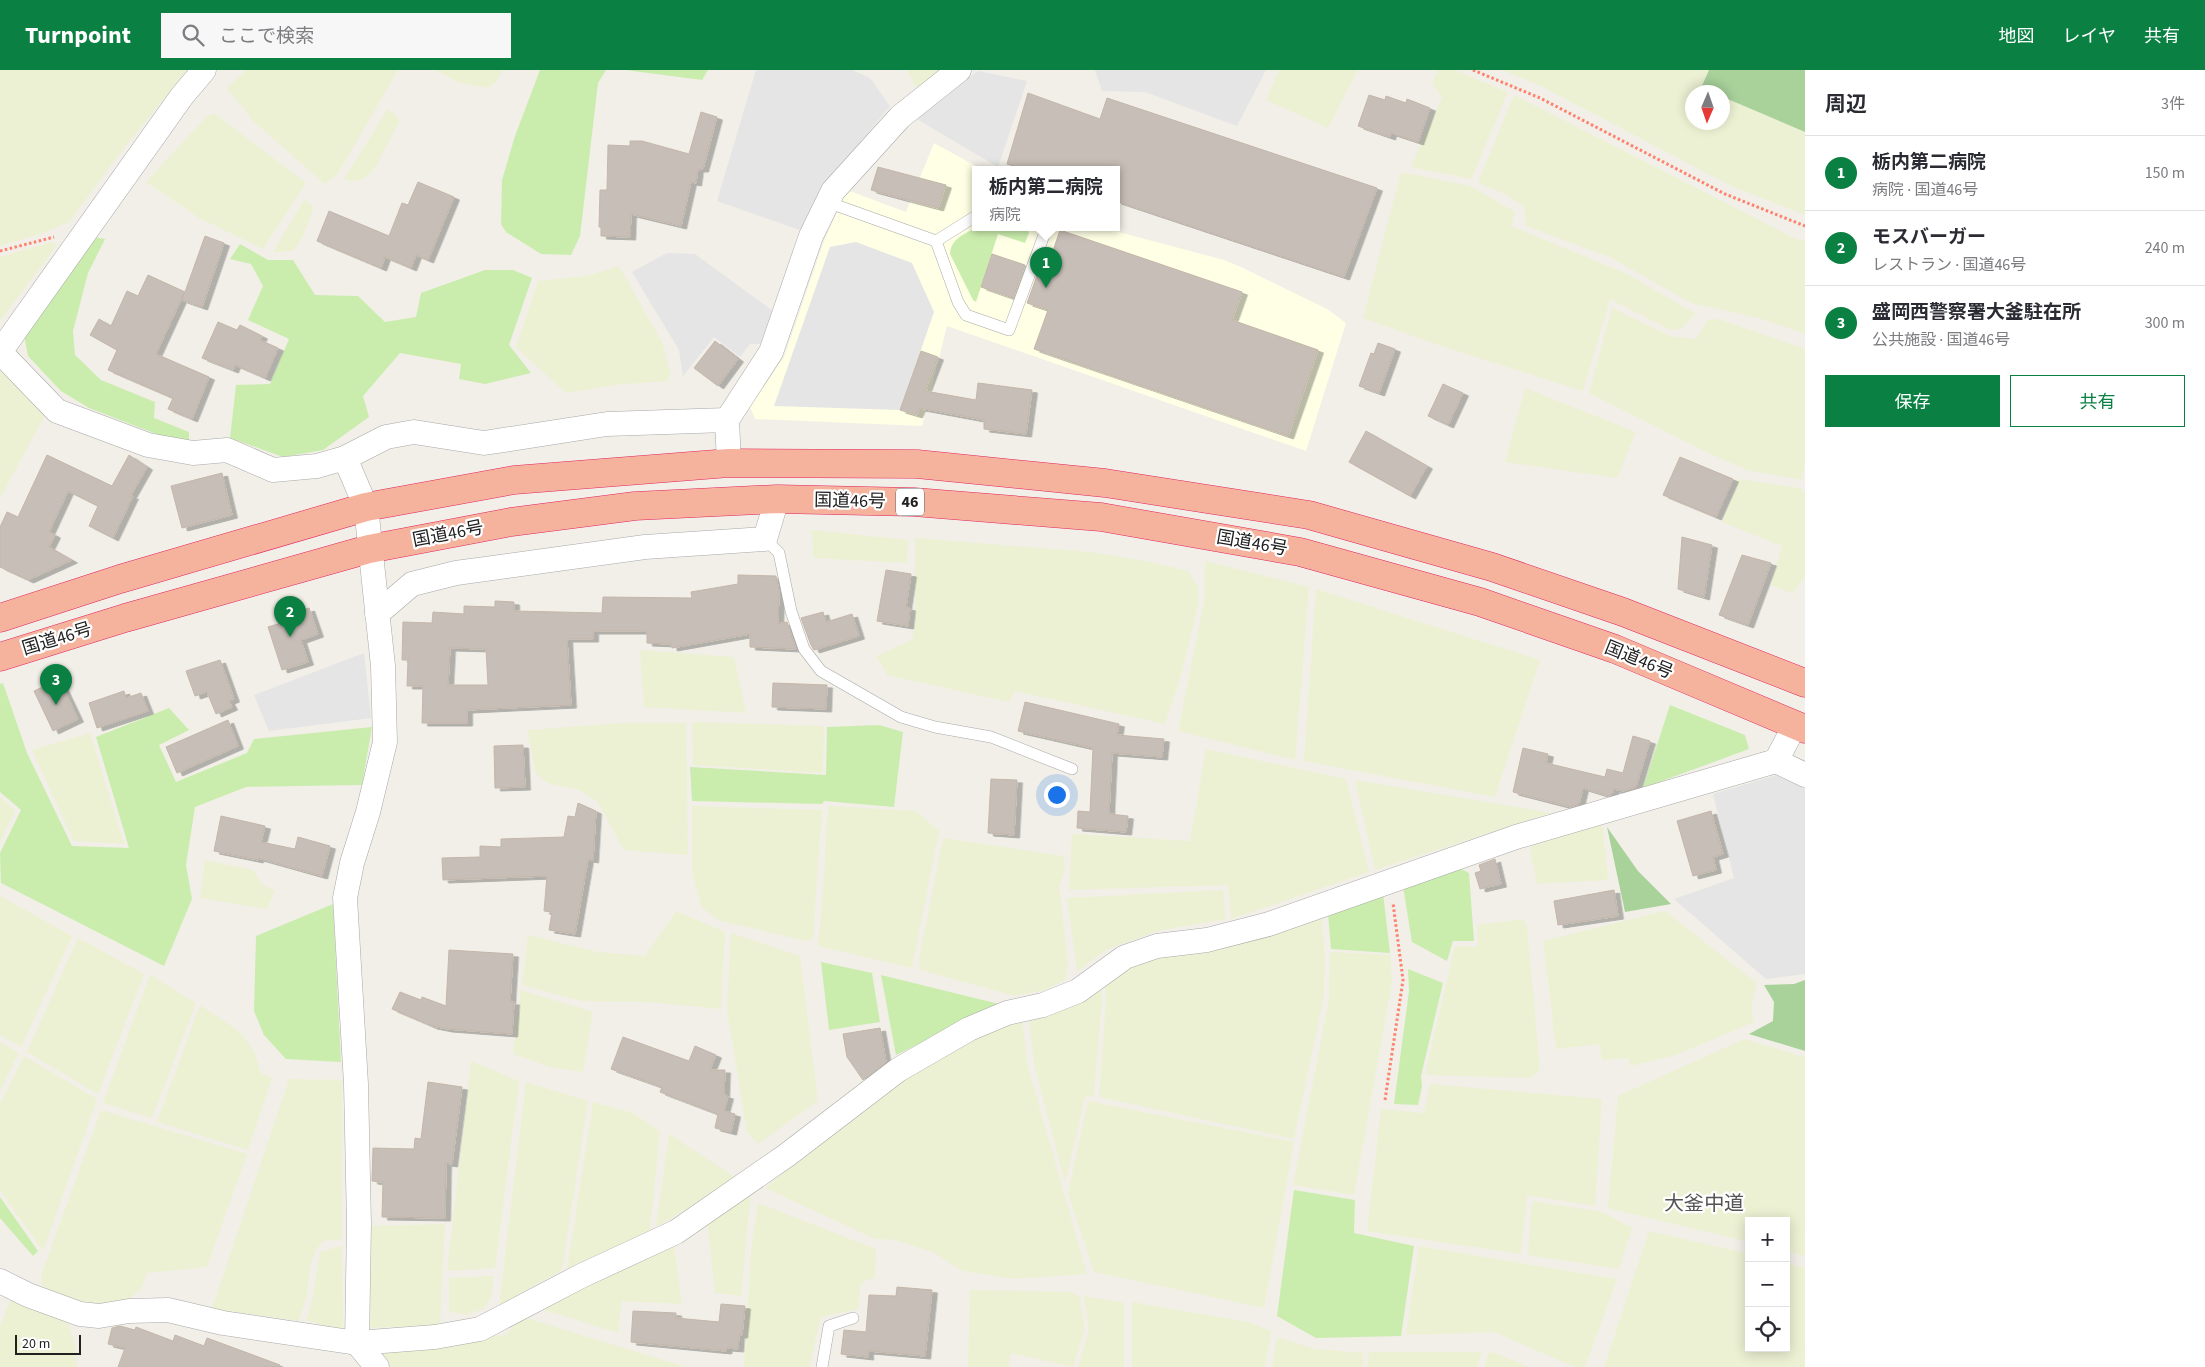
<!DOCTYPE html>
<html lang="ja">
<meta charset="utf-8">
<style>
body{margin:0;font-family:"Source Sans 3","Noto Sans JP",sans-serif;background:#f7f7f7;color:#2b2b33}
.controls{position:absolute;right:15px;bottom:15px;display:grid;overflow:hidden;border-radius:0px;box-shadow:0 2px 12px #0003}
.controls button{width:45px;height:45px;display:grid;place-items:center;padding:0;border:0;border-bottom:1px solid #e1e1e2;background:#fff;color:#2b2b33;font:25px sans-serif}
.compass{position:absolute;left:1685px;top:15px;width:45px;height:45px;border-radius:50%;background:#fff;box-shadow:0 2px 12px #0003;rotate:182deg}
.scale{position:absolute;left:15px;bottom:12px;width:66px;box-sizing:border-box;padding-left:5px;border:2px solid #212121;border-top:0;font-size:14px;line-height:18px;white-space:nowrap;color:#212121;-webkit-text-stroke:4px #fff;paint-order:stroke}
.you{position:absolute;left:1056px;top:724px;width:18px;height:18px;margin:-12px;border:4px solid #fff;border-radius:50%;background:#1a73e8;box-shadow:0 0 0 8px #1a73e833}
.badge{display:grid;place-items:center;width:32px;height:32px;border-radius:50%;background:#0b8043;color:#fff;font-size:16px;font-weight:700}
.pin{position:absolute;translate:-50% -41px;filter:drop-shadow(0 1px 2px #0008)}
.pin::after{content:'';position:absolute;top:26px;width:18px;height:15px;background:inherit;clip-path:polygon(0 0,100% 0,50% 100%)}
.popup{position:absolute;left:972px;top:96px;width:148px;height:65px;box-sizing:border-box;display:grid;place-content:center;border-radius:0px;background:#fff;filter:drop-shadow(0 1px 4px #0005);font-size:16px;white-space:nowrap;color:#7c7c81}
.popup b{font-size:19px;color:#2b2b33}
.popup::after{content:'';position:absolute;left:50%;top:100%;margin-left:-10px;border:10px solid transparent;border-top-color:#fff}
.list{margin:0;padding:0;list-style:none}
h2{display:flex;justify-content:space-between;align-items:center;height:65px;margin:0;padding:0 20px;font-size:21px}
h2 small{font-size:16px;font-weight:400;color:#7c7c81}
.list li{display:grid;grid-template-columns:32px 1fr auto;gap:15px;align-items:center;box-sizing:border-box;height:75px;padding:0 20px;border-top:1px solid #e1e1e2}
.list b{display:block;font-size:19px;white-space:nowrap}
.list p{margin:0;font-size:16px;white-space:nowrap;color:#7c7c81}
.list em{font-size:16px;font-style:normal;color:#7c7c81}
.actions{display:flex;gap:10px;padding:15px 20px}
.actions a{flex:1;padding:11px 0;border:1px solid #0b8043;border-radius:0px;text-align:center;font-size:18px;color:#0b8043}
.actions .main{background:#0b8043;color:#fff}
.icon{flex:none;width:28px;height:28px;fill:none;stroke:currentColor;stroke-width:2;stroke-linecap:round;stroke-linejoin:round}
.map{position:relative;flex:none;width:1805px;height:1297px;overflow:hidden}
header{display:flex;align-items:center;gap:30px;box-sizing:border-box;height:70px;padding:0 25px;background:#0b8043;color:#fff}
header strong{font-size:24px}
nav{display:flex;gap:28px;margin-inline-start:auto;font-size:18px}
.search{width:350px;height:45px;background:#f7f7f7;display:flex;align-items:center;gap:12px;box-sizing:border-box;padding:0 18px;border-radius:0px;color:#7c7c81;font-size:19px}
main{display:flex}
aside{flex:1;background:#fff}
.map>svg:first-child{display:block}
.education{fill:#feffe4}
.farmland{fill:#edf1d3}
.grass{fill:#caedad}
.forest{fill:#a9d29b}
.parking{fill:#e5e5e5}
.building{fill:#c7beb7;stroke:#c4b6a9;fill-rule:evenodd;filter:url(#shadow)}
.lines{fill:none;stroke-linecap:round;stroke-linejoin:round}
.service-casing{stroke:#a8a8a8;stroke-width:12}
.minor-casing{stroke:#a8a8a8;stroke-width:25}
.trunk-casing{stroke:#e3225e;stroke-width:29}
.path{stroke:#ff806c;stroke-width:3;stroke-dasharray:2.5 2.5;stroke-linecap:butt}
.service{stroke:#fff;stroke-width:11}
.minor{stroke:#fff;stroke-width:24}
.trunk{stroke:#f5b39e;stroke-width:28}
.labels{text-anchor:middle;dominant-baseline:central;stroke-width:4.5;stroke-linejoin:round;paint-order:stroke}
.shield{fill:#fff;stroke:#646464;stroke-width:1}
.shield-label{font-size:16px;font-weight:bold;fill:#212121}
.street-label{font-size:18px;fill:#212121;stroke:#fff}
.quarter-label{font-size:20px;fill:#545454;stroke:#fff}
</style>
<header>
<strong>Turnpoint</strong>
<div class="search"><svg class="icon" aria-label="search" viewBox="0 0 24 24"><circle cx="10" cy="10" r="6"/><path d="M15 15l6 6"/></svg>ここで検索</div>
<nav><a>地図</a><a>レイヤ</a><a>共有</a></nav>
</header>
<main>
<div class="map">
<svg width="1805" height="1297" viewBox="0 0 1805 1297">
<defs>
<filter id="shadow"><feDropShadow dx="5.5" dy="3" stdDeviation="0" flood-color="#0004"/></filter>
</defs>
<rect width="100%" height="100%" fill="#f2efe8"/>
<path class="education" d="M934 73 981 99H976V157H1100L1224 190 1241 197 1327 239 1346 253 1306 381 947 256 922 356 755 349 750 337 784 287 824 171 847 120 906 142Z"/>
<g class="farmland">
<path d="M0 0H187L120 83 69 152 43 163 0 176Z"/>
<path d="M246 0H398L337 105 325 114 254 52 227 18Z"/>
<path d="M435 0H502L497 11 488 18 460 13Z"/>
<path d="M907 0H939L916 18Z"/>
<path d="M1279 0H1358L1328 58 1266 30Z"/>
<path d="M1438 0H1454L1508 22 1471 109 1411 97 1442 27 1432 13Z"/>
<path d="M1502 0H1709L1701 18 1712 22H1692V52H1722L1723 27 1805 62V145L1729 115 1543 17Z"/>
<path d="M1514 25 1794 168 1805 171V264L1759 248 1691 233 1612 188 1526 156 1524 136 1503 123 1478 113Z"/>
<path d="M388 39 398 47 399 52 375 98 364 109 350 111 344 109Z"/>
<path d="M214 43 306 113 263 179 199 148 146 112 206 47Z"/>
<path d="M1401 102 1470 116 1515 142 1511 156 1627 204 1696 244 1681 259 1670 260 1610 229 1583 321 1441 276 1363 248Z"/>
<path d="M304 130 314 137 302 168 293 181 273 182Z"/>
<path d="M51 172 57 175 0 251V187Z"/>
<path d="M619 196 662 272 670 303 668 311 616 315 566 323 516 277 538 211 587 206Z"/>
<path d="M1612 238 1670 266 1696 269 1708 250 1719 249 1805 279V395L1801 410 1747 400 1710 384 1589 323Z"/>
<path d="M0 299 45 345 0 428Z"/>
<path d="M1525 318 1636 362 1617 408 1505 392Z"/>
<path d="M1739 409 1799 418 1805 422V509L1803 508 1793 524 1771 515 1782 476 1722 452Z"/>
<path d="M812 460 908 470 907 493 813 488Z"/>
<path d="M915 468 1091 482 1150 492 1188 501 1198 518V536L1181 605 1165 654 1015 621 1009 632 887 605 876 586 912 570 915 554Z"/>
<path d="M1205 491 1309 517 1295 690 1178 661 1205 526Z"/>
<path d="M1316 519 1540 590 1495 727 1304 691Z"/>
<path d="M640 580 734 587 746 643 644 637Z"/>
<path d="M692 652 824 656 823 703 693 695Z"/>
<path d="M625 653H686L688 785 624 780 597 731 579 720 548 713 536 704 527 660Z"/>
<path d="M90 663 124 774 74 771 32 680Z"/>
<path d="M1206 679 1346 709 1369 802 1231 849 1228 815 1069 820 1072 764 1190 771Z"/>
<path d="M1355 710 1551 743 1375 800Z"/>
<path d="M0 727 15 740 0 773Z"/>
<path d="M692 736 822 740 813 868 806 871 721 851 702 838 692 803Z"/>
<path d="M828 736 916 741 939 761 912 898 818 876 823 820Z"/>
<path d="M1602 750 1608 810 1537 814 1530 779 1536 768Z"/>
<path d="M943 768 1063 786 1065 799 1059 816 1068 894 1065 910 1045 920 1015 926 920 900 919 888Z"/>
<path d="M205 790 254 800 260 813 275 821 267 839 200 828Z"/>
<path d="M1223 820 1226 849 1157 861 1106 880 1077 901 1067 828Z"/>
<path d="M0 826 72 866 21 977 0 965Z"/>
<path d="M676 841 725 862 721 939 647 932 581 931 522 915 528 865 598 882 645 886Z"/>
<path d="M1665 841 1757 913 1751 937 1754 952 1676 985 1630 996 1628 988 1602 990 1599 974 1556 979 1543 871Z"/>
<path d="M1321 844 1325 885 1324 926 1294 1069 1099 1027 1106 930 1105 912 1133 892Z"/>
<path d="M1523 849 1527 856 1540 999 1531 1008 1425 1005 1455 876 1478 877 1477 855Z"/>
<path d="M731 863 800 886 818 1031 758 1074 747 1062 727 940Z"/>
<path d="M78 868 144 904 98 1024 27 982Z"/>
<path d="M1330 882 1390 885 1392 912 1354 1125 1293 1115 1329 929Z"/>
<path d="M150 905 196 933 152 1048 103 1033Z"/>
<path d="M1101 914 1102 930 1094 1025 1085 1027 1065 1113 1034 994 1029 948Z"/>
<path d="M521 920 593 942 583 1002 550 997 513 984Z"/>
<path d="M200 935 239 961 254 981 261 1003 272 1008 248 1080 157 1052Z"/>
<path d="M1022 949 1028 997 1087 1204 1013 1209 962 1201 935 1183 895 1170 875 1169 765 1118 885 1019 975 966Z"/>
<path d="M1744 969 1805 987V1186L1786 1181V1151H1749V1172L1608 1138 1618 1026Z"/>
<path d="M0 972 19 983 0 1021Z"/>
<path d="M24 986 97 1029 43 1181 0 1120V1034Z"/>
<path d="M471 991 519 1011 495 1198 447 1201Z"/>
<path d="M289 1009 342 1010V1169L323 1171 316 1180 310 1195 307 1226 299 1251 212 1239Z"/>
<path d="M526 1012 588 1031 562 1200 499 1236Z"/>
<path d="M1430 1014 1602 1029 1595 1136 1527 1125 1521 1184 1367 1161 1381 1039 1424 1043Z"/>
<path d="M1088 1031 1294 1072 1264 1238 1094 1202 1068 1123Z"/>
<path d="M593 1032 633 1043 660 1061 650 1160 567 1200Z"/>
<path d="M101 1040 247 1084 207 1197 147 1203 141 1219 126 1231 99 1235 71 1234 43 1218 41 1206Z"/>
<path d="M669 1064 738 1109 656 1157Z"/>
<path d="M751 1121 741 1226 715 1223 707 1151Z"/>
<path d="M1532 1131 1602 1142 1632 1158 1619 1199 1528 1185Z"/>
<path d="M758 1133 876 1179 875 1208 861 1212 858 1239 821 1247 809 1297H744L751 1180Z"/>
<path d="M445 1154 440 1255 365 1258V1156Z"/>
<path d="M1649 1161 1749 1184V1278H1786V1193L1805 1198V1297H1604Z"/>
<path d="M673 1170 682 1234 622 1231 618 1263 538 1238Z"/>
<path d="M342 1176 343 1262 306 1250 312 1232 320 1182Z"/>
<path d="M1419 1176 1617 1209 1585 1297H1575L1494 1262 1406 1265Z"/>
<path d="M494 1206 491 1227 483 1239 466 1245 449 1241V1208Z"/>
<path d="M970 1220 1072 1222 1079 1226 1085 1258 1073 1297 1011 1283 1008 1297H968Z"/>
<path d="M1084 1226 1124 1233V1297H1078L1089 1259Z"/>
<path d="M11 1228 68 1253 76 1279 77 1297H0V1256Z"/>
<path d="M1132 1232 1248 1252 1271 1261 1265 1297H1132Z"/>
<path d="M523 1247 686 1297H387L375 1278 505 1265Z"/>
<path d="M1277 1267 1315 1279 1364 1283 1362 1297H1272Z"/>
<path d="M1369 1282H1481L1477 1297H1367Z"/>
<path d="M1493 1282 1529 1297H1485L1488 1283Z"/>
</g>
<g class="grass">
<path d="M540 0H606L598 13 580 166 571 185 541 184 506 162 501 154 502 110 515 66Z"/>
<path d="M625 0H708L702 10Z"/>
<path d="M977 157H1027L1029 163 1025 173 998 164 976 232 973 230 950 184C951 168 965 164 977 157Z"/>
<path d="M93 167 105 169 88 203 73 261 75 285 101 310 155 332 154 348 189 362V372L159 365 89 338 61 321 28 286 23 259Z"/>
<path d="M240 174 268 190H293L315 225 358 226 385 252 416 247 421 223 485 200H513L532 208 509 275 531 303 485 314 459 309 461 294 400 283 363 326 369 347 323 380 283 387 230 368 236 315 270 314 289 269 248 250 263 216 251 194 230 189Z"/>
<path d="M3 613 27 683 72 776 129 778 96 667 169 638 189 660 159 675 176 712 247 683 254 669 372 657 362 715 246 717 195 737 186 795 192 829 164 896 1 813 0 783 21 740 0 722V614Z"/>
<path d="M1670 635 1745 665 1749 679 1643 718Z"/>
<path d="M879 655 903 662 894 737 824 731 822 734 692 731 690 697 826 705 827 657Z"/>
<path d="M1457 797 1469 803 1474 871H1453L1447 891 1412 872 1403 816Z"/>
<path d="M1383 823 1390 883 1331 879 1328 843Z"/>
<path d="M333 834 341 992 286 989 264 965 254 941 256 866Z"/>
<path d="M821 892 872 903 880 952 829 960Z"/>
<path d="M1408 899 1443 913 1421 1006 1422 1016 1418 1035 1394 1034 1409 921Z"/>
<path d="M881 905 999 934 896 985Z"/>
<path d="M1294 1120 1355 1130 1354 1163 1414 1176 1401 1266 1316 1268 1277 1246Z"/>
<path d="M0 1127 38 1181 33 1186 0 1148Z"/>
</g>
<g class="forest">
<path d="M1709 0H1805V62L1723 27 1722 22H1712L1701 18Z"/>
<path d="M1607 757 1638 801 1671 834 1625 842Z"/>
<path d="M1805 910V981L1749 964 1773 951 1774 932 1764 915 1794 914Z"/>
</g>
<g class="parking">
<path d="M756 0H852L870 8 890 36 830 109 800 160 717 131Z"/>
<path d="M1095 0H1266L1237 56 1145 22 1102 21Z"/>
<path d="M978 1 1027 11 998 97 915 48Z"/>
<path d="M856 172 912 193 934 242 900 340 774 336 830 177Z"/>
<path d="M667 183 695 184 773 241 761 274H750L740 287 714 267 683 306 679 280 632 202Z"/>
<path d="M364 583 371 648 269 661 254 625Z"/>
<path d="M1777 705 1805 719V904L1766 909 1674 829 1734 808 1713 724Z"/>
</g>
<g class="building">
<path d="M1028 23 1100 49 1107 28 1377 118 1344 207 1116 131V99H1023L1007 94Z"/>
<path d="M1369 25 1385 30 1386 26 1406 33 1407 29 1430 38 1418 72 1391 63 1390 67 1358 56Z"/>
<path d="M701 42 717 47 703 99H698L696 113 691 112 681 156 631 144 630 167 601 166V157H599L600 120H607L608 75 630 76V71H642L689 84Z"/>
<path d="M878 97 946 115 938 138 871 120Z"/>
<path d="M418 112 454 127 428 190 416 185 411 198 385 187 381 198 317 171 329 141 389 166 402 133 408 135Z"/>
<path d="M1060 160 1242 222 1232 250 1318 280 1288 366 1034 279 1048 240 1027 233 1039 200 1046 202Z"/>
<path d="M205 166 224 173 202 237 182 230 184 223 156 284 209 307 192 349 168 339 173 328 108 300 117 280 90 265 99 249 111 256 127 221 138 226 148 205 185 222Z"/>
<path d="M992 184 1025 195 1013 228 981 217Z"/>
<path d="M218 252 237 260 240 255 262 266 260 270 278 278 265 308 235 295 233 300 202 288Z"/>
<path d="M715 271 738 289 718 316 694 298Z"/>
<path d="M1378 273 1395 279 1379 323 1359 316 1371 283 1374 284Z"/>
<path d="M921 281 938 287 925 321 976 330 978 313 1032 320 1026 364 984 359V350L920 338 917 345 900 340Z"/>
<path d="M1443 314 1463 323 1448 355 1428 346Z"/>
<path d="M1366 361 1427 396 1410 426 1349 392Z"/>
<path d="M47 385 112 416 129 385 147 397 130 427 133 426 113 468 89 456 98 436 68 421 49 462 55 465 49 477 72 490 28 510 0 497V457L7 442 18 447Z"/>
<path d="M1680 387 1733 409 1716 447 1663 425Z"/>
<path d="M222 403 232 445 182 458 171 416Z"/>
<path d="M1682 467 1712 475 1704 527 1678 519Z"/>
<path d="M1742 485 1771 493 1748 555 1719 545Z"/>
<path d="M886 500 911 504 906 537 910 538 908 556 877 551Z"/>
<path d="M738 505 776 506 779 521 778 554 787 552 796 579 750 577V564L672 578 671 574 647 573V561H593V569H567L571 635 467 640V653H422L423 616H407L408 590H402L403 552 432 553 433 542 464 544V536L495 537V531L514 532V541L602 543 603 527 692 528 691 522 738 514ZM450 578 486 579 488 615H448Z"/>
<path d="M309 538 318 564 301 570 308 592 282 600 268 557 281 553 279 548Z"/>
<path d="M823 542 826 552 852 544 859 566 814 580 811 575 801 548Z"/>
<path d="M220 590 234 629 229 631 232 637 216 644 207 622 195 626 186 601Z"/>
<path d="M59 609 78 649 53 661 34 621Z"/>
<path d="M773 613 827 615 826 639 772 637Z"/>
<path d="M124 621 126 628 141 623 148 641 97 658 89 633Z"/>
<path d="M1025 632 1119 654 1117 665 1164 669 1162 687 1112 683 1109 744 1128 746 1126 762 1077 758 1078 741 1090 742 1093 678 1018 661Z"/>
<path d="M228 650 238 676 177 703 166 677Z"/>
<path d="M1633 666 1650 671 1636 717 1623 721 1614 719 1612 724 1609 726 1583 718 1579 734 1571 737 1513 722 1523 678 1548 684 1546 693 1605 707 1607 699 1623 703Z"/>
<path d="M523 675 525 717 495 718 494 676Z"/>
<path d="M991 709 1017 710 1014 765 988 763Z"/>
<path d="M578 733 596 741 593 790 588 789 575 864 549 860 552 842 544 841 547 806 443 810 442 788 480 787V776L501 777V769L564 767 568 746 575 747Z"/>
<path d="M1711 741 1723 784 1713 787 1716 800 1693 806 1677 751Z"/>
<path d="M221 746 265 756 261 772 295 779 298 767 330 776 322 806 258 788V790L214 781Z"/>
<path d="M1495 789 1501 814 1480 819 1475 803 1481 801 1479 795Z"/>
<path d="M1614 820 1618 846 1558 855 1554 831Z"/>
<path d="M449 880 513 884 510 932H514L512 964 447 959 432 956 392 939 400 922 421 930 422 927 446 936Z"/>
<path d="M880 958 886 992 863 1010 847 987 843 964Z"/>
<path d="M623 967 689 991 695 976 716 985 710 1000H725L724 1025 728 1026 724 1041 735 1044 731 1062 715 1058 718 1044 660 1022 662 1017 611 999Z"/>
<path d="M428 1012 462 1017 452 1094 446 1093 445 1148 382 1147 383 1112 372 1111 373 1078 414 1079 415 1068 421 1069Z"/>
<path d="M897 1217 932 1220 925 1286 868 1281V1287L841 1284 844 1260 866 1262 869 1225 896 1226Z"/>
<path d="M721 1234 745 1236 742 1265H739L738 1279 727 1278 726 1281 631 1272 633 1241 676 1243V1248L719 1252Z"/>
<path d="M120 1256 135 1260 136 1257 173 1271 175 1265 204 1276 207 1268 280 1295 279 1297H118L125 1278 108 1274 112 1258Z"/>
</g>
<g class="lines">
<g class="service-casing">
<g id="service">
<path d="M827 132 936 171"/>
<path d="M936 171 958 232 966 245 1009 260 1047 157"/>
<path d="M936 171 976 146"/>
<path d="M765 469 779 483 791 541 804 579 821 601 901 647 935 657 991 667 1072 699"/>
<path d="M822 1297 829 1256 853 1248"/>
</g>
</g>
<g class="minor-casing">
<g id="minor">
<path d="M204 0 182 26 0 282 57 341 148 375 193 383 227 380 273 400 317 396 345 388"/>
<path d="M727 350 729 393"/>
<path d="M377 544 412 514 456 503 645 477 765 469 777 429"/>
<path d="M1776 691 1805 705"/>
<path d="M0 1211 28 1225 80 1244 99 1246 129 1241 168 1240 223 1253 357 1273 435 1267 480 1259 581 1206 676 1162 787 1085 898 1000 969 959 1007 943 1043 935 1078 921 1125 887 1157 876 1207 870 1269 854 1516 767 1776 691 1795 655"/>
<path d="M377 1297 357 1273 359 1154 356 1014 345 828 352 793 368 742 385 672 383 596 366 437 345 388 386 367 414 362 484 373 607 354 727 350 771 282 811 166 833 121 900 47 959 0"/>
</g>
</g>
<g class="trunk-casing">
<g id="trunk">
<path d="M0 548 120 509 366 437 514 410 729 393 917 394 1105 413 1309 445 1492 497 1623 542 1805 613"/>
<path d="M0 587 125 548 369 479 511 452 635 436 777 429 914 432 1101 447 1300 482 1480 532 1615 579 1805 659"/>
</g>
</g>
<g class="path">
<path d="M1473 0 1540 28 1725 124 1805 156"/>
<path d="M0 181 54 167"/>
<path d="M1385 1030 1403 910 1393 833"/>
</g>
<use href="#service" class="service"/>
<use href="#minor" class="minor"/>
<use href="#trunk" class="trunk"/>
</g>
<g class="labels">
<rect class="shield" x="896" y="418.5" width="28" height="27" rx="4"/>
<g class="shield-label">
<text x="910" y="432">46</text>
</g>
<g class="street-label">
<text transform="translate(850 431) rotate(1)">国道46号</text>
<text transform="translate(448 464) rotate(-11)">国道46号</text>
<text transform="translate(1252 473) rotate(10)">国道46号</text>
<text transform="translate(57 569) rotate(-17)">国道46号</text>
<text transform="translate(1639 590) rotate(22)">国道46号</text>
</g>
<g class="quarter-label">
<text x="1704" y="1134">大釜中道</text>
</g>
</g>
</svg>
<div class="controls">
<button>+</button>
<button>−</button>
<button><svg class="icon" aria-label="locate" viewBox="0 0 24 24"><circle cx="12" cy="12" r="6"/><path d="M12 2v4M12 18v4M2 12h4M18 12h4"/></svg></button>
</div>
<svg class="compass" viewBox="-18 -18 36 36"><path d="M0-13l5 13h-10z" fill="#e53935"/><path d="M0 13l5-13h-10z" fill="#7c7c81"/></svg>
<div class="scale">20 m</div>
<div class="you"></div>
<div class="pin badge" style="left:1046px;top:218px">1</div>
<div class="popup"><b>栃内第二病院</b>病院</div>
<div class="pin badge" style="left:290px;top:567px">2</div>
<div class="pin badge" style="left:56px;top:635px">3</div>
</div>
<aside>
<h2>周辺<small>3件</small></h2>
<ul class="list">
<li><span class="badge">1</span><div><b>栃内第二病院</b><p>病院 · 国道46号</p></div><em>150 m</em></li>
<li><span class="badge">2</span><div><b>モスバーガー</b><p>レストラン · 国道46号</p></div><em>240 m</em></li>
<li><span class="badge">3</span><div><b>盛岡西警察署大釜駐在所</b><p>公共施設 · 国道46号</p></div><em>300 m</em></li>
</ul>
<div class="actions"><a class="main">保存</a><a>共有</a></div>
</aside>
</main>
